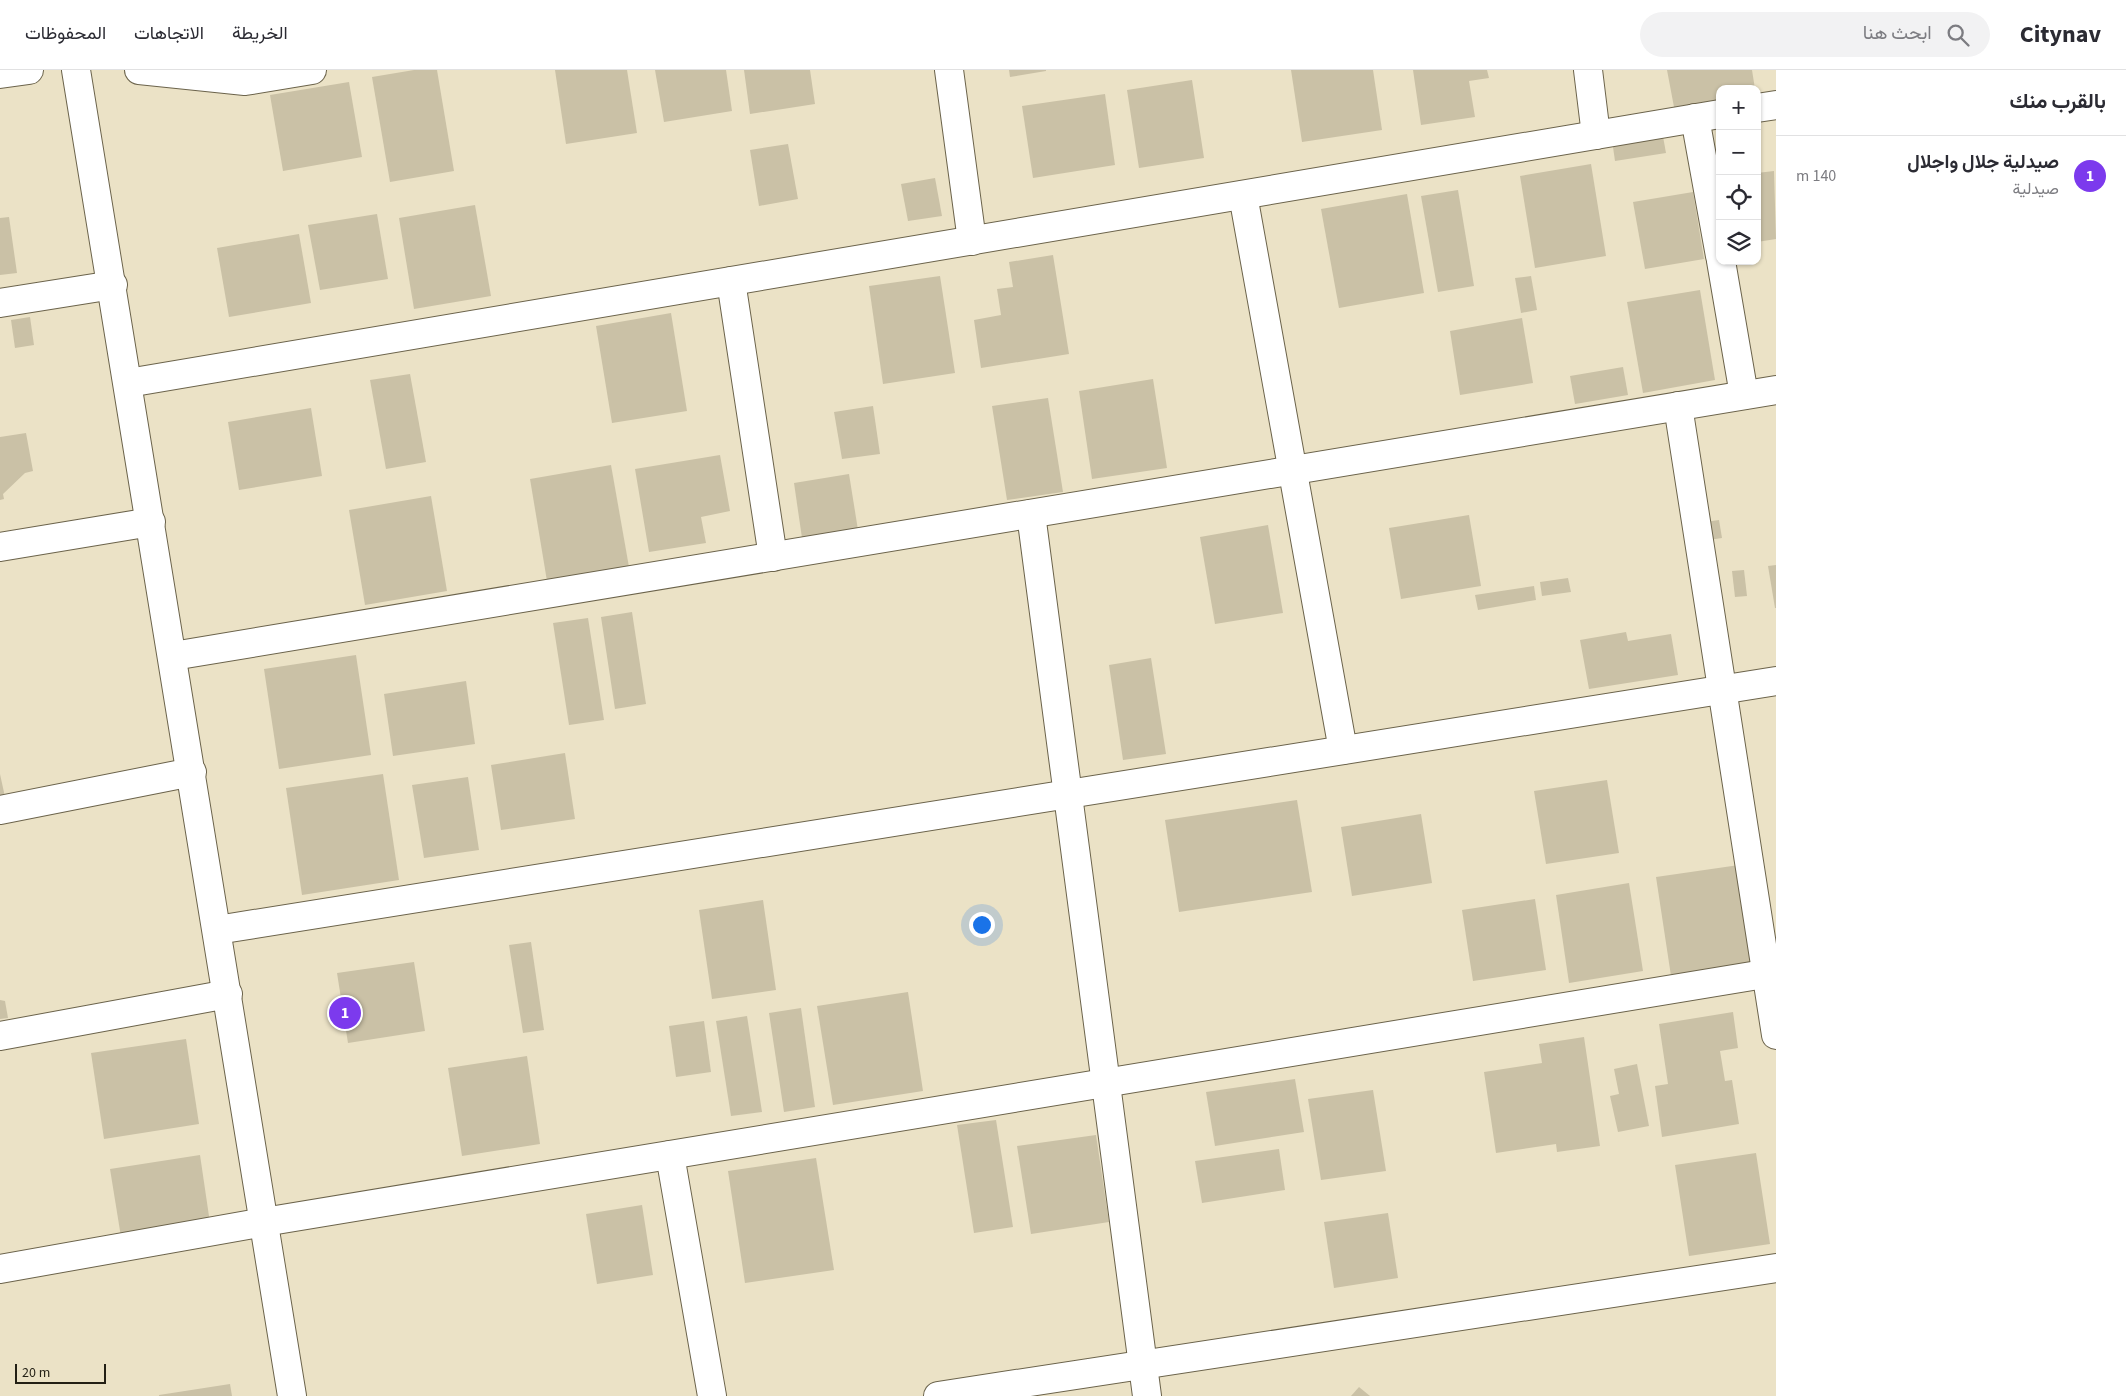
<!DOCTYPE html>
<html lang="ar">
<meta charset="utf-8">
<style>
body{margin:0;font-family:"Source Sans 3",Vazirmatn,sans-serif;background:#f2f2f3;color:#2b2b33;direction:rtl}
.controls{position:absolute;right:15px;top:15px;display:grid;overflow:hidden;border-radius:10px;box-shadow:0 1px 4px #0004}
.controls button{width:45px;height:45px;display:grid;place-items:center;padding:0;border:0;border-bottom:1px solid #e1e1e2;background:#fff;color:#2b2b33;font:25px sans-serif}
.scale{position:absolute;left:15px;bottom:12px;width:91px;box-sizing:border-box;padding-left:5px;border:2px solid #232015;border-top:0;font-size:14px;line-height:18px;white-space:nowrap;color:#232015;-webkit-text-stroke:4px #ebe2c6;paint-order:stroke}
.you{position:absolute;left:981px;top:854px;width:18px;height:18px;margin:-12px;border:4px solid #fff;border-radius:50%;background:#1a73e8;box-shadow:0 0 0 8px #1a73e833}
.badge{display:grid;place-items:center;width:32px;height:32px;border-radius:50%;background:#7c3aed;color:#fff;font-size:16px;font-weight:700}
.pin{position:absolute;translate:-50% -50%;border:2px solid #fff;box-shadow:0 1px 5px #0006}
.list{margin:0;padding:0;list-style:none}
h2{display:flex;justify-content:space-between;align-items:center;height:65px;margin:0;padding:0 20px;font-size:21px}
h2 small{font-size:16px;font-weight:400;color:#7c7c81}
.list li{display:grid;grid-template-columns:32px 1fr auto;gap:15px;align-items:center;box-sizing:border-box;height:80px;padding:0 20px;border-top:1px solid #e1e1e2}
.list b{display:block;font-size:19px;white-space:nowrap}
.list p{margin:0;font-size:16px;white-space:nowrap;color:#7c7c81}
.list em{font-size:16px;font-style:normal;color:#7c7c81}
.icon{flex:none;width:28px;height:28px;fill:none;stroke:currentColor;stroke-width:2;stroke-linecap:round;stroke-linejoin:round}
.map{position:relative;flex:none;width:1776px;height:1326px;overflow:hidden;direction:ltr}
header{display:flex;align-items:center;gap:30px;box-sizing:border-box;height:70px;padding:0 25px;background:#fff;border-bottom:1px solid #e1e1e2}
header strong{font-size:24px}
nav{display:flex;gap:28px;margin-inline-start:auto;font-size:18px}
.search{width:350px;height:45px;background:#f2f2f3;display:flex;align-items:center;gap:12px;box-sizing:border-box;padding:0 18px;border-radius:28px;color:#7c7c81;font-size:19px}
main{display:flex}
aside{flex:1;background:#fff}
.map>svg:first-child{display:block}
.building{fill:#cac1a6}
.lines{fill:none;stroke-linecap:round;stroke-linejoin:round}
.minor-casing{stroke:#6b634b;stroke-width:30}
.tertiary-casing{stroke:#6b634b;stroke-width:30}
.minor{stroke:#fff;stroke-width:28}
.tertiary{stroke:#fff;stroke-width:28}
</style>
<header>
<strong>Citynav</strong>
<div class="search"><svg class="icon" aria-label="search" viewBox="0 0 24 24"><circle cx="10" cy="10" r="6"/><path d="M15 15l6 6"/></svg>ابحث هنا</div>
<nav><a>الخريطة</a><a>الاتجاهات</a><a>المحفوظات</a></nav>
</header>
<main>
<aside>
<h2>بالقرب منك<small></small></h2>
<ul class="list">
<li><span class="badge">1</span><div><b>صيدلية جلال واجلال</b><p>صيدلية</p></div><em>140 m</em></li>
</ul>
</aside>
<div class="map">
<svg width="1776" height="1326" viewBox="0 0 1776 1326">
<rect width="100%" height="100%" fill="#ebe2c6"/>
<g class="building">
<path d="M414 0H437L454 101 390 112 372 7Z"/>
<path d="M555 0H627L637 63 566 74Z"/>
<path d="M655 0H726L732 41 664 52Z"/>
<path d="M744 0H810L815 34 750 44Z"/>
<path d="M1009 0H1046V1L1010 7Z"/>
<path d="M1291 0H1373L1382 60 1302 72Z"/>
<path d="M1413 0H1487L1489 8 1469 11 1475 47 1421 55Z"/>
<path d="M1667 0H1752L1755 19H1720V30L1674 37Z"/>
<path d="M1192 10 1204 88 1139 98 1127 20Z"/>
<path d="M349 12 362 87 283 101 270 25Z"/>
<path d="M1105 24 1115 95 1033 108 1022 36Z"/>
<path d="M1662 61 1666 83 1615 91 1612 70Z"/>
<path d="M788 74 798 129 759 136 750 80Z"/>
<path d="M1591 94 1606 186 1535 198 1520 106Z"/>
<path d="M1774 101 1776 169 1757 172V103Z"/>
<path d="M935 108 942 146 908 151 901 114Z"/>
<path d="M1458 120 1474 216 1438 222 1421 126Z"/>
<path d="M1693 122 1704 189 1645 199 1633 132Z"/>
<path d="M1407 124 1424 223 1339 238 1321 139Z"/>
<path d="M475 135 491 226 414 239 399 148Z"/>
<path d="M377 144 388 209 320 220 308 155Z"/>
<path d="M9 147 17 203 0 205V148Z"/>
<path d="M299 164 311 233 229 247 217 178Z"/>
<path d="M1053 185 1069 284 981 298 974 250 1001 245 997 219 1013 217 1009 192Z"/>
<path d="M940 206 955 303 883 314 869 216Z"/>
<path d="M1531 206 1537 240 1521 243 1515 208Z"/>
<path d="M1700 220 1715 310 1643 323 1627 232Z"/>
<path d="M671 243 687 341 612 353 596 256Z"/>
<path d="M30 247 34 275 15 278 11 250Z"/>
<path d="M1522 248 1533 313 1460 325 1450 261Z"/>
<path d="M1623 297 1628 325 1575 334 1570 306Z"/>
<path d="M410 304 426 392 386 399 370 310Z"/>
<path d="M1153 309 1167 398 1092 409 1079 321Z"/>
<path d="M1048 328 1063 422 1007 430 992 336Z"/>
<path d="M873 336 880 384 842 389 834 342Z"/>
<path d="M311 338 322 406 239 420 228 352Z"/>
<path d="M26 363 33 401 25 403 3 424 4 429 0 430V367Z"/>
<path d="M720 385 730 441 701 447 706 473 649 482 635 399Z"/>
<path d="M611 395 629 497 547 511 530 409Z"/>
<path d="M849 404 858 460 802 468 794 413Z"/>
<path d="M431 426 447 521 365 535 349 440Z"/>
<path d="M1469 445 1481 516 1401 529 1389 458Z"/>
<path d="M1719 450 1722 468 1709 470 1705 452Z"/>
<path d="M1268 455 1283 543 1215 554 1200 467Z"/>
<path d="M1776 495V538H1775L1768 496Z"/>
<path d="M1744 500 1747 526 1735 527 1732 501Z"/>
<path d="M1568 508 1571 522 1542 526 1540 512Z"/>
<path d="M1534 516 1536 530 1478 540 1475 525Z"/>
<path d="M632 542 646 634 615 639 601 547Z"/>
<path d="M588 548 604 650 569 655 553 553Z"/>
<path d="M1626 562 1628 571 1671 564 1678 605 1589 619 1580 570Z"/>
<path d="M356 585 371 685 279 699 264 599Z"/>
<path d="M1151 588 1166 684 1123 690 1109 595Z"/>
<path d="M466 611 475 674 393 686 384 624Z"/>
<path d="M565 683 575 749 501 760 491 695Z"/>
<path d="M0 704 5 727 0 728Z"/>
<path d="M383 704 399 810 302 825 286 718Z"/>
<path d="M468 707 479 780 424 788 412 715Z"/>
<path d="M1607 710 1619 783 1546 794 1534 721Z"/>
<path d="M1297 730 1312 822 1179 842 1165 750Z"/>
<path d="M1421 744 1432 813 1352 826 1341 757Z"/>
<path d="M1746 794 1761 893 1671 906 1656 807Z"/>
<path d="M1629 813 1643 901 1569 913 1556 825Z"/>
<path d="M1535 829 1546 900 1473 911 1462 840Z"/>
<path d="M763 830 776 920 712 929 699 840Z"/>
<path d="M531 872 544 960 523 963 509 875Z"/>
<path d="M414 892 425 961 348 973 337 903Z"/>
<path d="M908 922 923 1021 833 1035 817 936Z"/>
<path d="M0 930 5 931 8 948 0 949Z"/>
<path d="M801 938 815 1037 784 1042 769 943Z"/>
<path d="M1733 942 1738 978 1720 981 1725 1011 1732 1010 1739 1054 1662 1067 1655 1016 1668 1014 1659 954Z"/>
<path d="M747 946 762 1042 731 1046 716 951Z"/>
<path d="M704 951 711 1002 676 1007 669 956Z"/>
<path d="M1584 967 1600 1076 1557 1082 1556 1074 1496 1083 1484 1002 1542 993 1539 974Z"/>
<path d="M186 969 199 1054 104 1069 91 983Z"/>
<path d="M527 986 540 1074 462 1086 448 998Z"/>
<path d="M1637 994 1649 1056 1618 1062 1610 1026 1619 1024 1614 999Z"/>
<path d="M1295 1009 1304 1062 1215 1076 1206 1022Z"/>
<path d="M1373 1020 1386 1101 1321 1110 1308 1029Z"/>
<path d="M996 1050 1013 1157 974 1163 957 1055Z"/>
<path d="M1096 1065 1109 1152 1031 1164 1017 1076Z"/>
<path d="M1279 1079 1285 1120 1202 1133 1195 1091Z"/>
<path d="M1756 1083 1770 1174 1689 1186 1675 1095Z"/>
<path d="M200 1085 210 1153 121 1167 110 1099Z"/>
<path d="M816 1088 834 1200 745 1213 728 1101Z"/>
<path d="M642 1135 653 1205 597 1214 586 1144Z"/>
<path d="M1388 1143 1398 1208 1334 1218 1324 1152Z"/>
<path d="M230 1314 232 1326H159V1325Z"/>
<path d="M1359 1317 1370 1326H1351Z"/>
</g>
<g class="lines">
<g class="minor-casing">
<g id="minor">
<path d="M139 0 245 11 312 0"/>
<path d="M949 0 972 171"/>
<path d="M1588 0 1596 65"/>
<path d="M0 4 29 0"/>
<path d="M1757 38 1776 35"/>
<path d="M1695 48 1720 186"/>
<path d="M1243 125 1343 680"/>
<path d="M1721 191 1744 325"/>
<path d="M731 211 773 487"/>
<path d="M0 233 113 215"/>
<path d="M128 313 1720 44"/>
<path d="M1678 336 1776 965"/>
<path d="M1031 444 1147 1326"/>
<path d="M0 477 151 452"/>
<path d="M173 586 1776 320"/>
<path d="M0 740 192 702"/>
<path d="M217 860 1776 611"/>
<path d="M0 966 228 924"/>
<path d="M670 1085 712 1326"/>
<path d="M0 1199 264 1152 1776 902"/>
<path d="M938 1326 1776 1198"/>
</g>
</g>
<g class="tertiary-casing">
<path id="tertiary" d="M76 0 292 1326"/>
</g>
<use href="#minor" class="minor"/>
<use href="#tertiary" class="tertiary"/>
</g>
</svg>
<div class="controls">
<button>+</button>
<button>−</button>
<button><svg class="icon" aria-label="locate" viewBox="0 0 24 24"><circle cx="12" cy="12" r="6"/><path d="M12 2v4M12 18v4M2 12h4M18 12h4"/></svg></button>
<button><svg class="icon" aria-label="layers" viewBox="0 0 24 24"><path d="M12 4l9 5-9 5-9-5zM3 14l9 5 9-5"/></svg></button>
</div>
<div class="scale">20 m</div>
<div class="you"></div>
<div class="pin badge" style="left:345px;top:943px">1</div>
</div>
</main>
